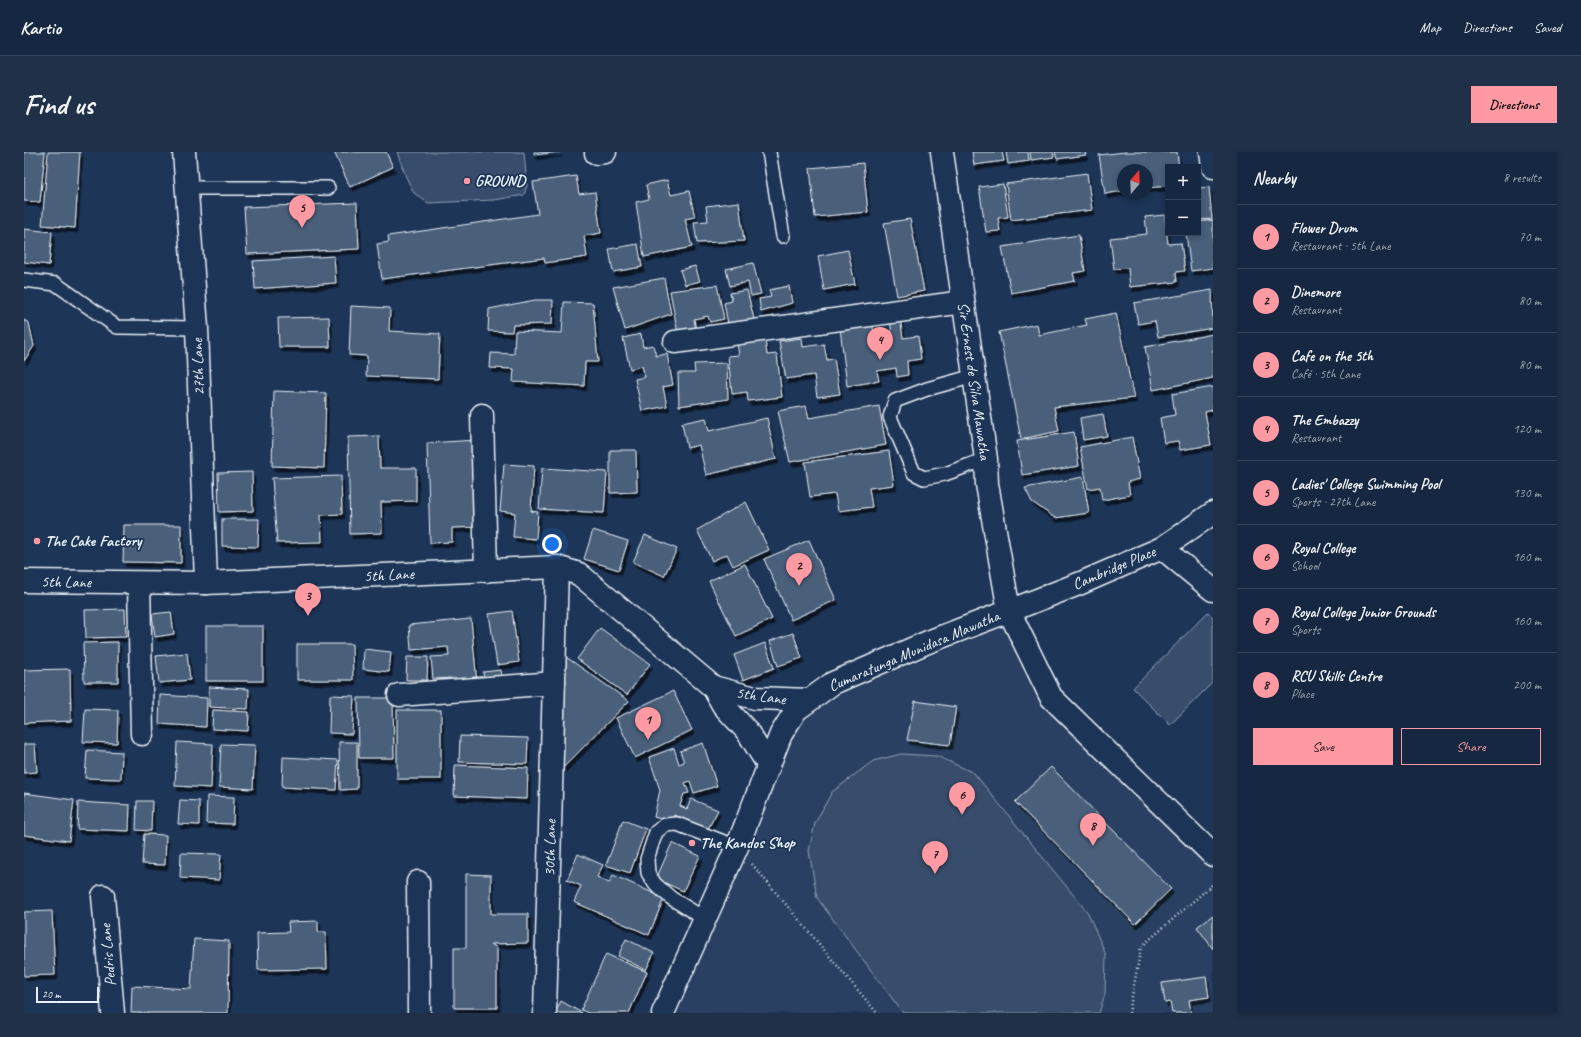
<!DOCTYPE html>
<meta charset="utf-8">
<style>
body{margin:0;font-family:Caveat,sans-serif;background:#1f3048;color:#f1f3f6}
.controls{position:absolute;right:12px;top:12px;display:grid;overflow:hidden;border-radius:0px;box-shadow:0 2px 6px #0003}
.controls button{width:36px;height:36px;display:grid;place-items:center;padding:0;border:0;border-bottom:1px solid #35445a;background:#162841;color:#f1f3f6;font:20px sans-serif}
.compass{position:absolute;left:1093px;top:12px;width:36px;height:36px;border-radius:50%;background:#162841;box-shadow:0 2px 6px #0003;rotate:19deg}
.scale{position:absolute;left:12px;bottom:10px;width:63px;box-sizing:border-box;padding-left:4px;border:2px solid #e8f1f8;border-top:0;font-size:11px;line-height:14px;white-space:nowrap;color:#e8f1f8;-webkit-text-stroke:3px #1d3557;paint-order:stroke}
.you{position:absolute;left:528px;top:392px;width:14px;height:14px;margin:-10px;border:3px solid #fff;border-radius:50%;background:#1a73e8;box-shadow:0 0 0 6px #1a73e833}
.badge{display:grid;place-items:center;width:26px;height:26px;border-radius:50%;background:#ff9aa2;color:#111;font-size:13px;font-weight:700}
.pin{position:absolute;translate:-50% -33px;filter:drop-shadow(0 1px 2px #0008)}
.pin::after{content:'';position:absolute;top:21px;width:14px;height:12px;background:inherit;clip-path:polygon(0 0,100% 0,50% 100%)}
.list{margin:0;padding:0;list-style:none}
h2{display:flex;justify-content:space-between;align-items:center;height:52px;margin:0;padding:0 16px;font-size:17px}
h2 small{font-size:13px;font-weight:400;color:#9ea6b1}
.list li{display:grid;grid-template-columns:26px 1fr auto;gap:12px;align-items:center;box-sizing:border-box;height:64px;padding:0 16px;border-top:1px solid #35445a}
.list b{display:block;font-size:15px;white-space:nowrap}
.list p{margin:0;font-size:13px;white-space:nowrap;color:#9ea6b1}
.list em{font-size:13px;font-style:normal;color:#9ea6b1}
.actions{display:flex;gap:8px;padding:12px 16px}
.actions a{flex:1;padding:9px 0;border:1px solid #ff9aa2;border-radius:0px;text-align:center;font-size:14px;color:#ff9aa2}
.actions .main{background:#ff9aa2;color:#111}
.map{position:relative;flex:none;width:1189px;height:861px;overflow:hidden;border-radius:0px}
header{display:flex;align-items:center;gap:24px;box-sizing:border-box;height:56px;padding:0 20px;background:#162841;border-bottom:1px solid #35445a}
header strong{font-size:19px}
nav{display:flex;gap:22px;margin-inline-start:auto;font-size:14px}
.intro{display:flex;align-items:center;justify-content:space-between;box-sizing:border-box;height:96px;padding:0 24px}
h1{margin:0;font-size:28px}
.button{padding:10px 18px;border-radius:0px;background:#ff9aa2;color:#111;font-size:14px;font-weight:700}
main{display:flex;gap:24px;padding:0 24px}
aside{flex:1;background:#162841;border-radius:0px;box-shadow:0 2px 6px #0003}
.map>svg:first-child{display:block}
.built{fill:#2a4162}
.green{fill:#374d6c;stroke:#909fb2}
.building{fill:#495e7a;stroke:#e8f1f8;filter:url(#shadow)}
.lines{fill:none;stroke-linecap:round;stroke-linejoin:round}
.lane-casing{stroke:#e8f1f8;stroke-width:16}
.street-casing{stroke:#e8f1f8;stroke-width:25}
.secondary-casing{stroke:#e8f1f8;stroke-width:25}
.highway-casing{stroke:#e8f1f8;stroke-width:25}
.path{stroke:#e8f1f8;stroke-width:2.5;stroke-dasharray:1 3;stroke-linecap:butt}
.lane{stroke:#1d3557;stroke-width:13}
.street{stroke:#1d3557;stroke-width:22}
.secondary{stroke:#1d3557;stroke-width:22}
.highway{stroke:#1d3557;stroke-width:22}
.poi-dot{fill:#ff9aa2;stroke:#1d3557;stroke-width:1.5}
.labels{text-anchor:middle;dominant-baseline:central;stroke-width:3.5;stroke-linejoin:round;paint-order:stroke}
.poi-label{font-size:16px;font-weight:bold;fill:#e8f1f8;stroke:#1d3557;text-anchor:start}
.street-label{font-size:16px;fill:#e8f1f8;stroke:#1d3557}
</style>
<header>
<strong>Kartio</strong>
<nav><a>Map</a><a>Directions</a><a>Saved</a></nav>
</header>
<div class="intro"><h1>Find us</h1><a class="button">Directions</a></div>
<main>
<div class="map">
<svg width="1189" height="861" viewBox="0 0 1189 861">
<defs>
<filter id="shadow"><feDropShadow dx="2.5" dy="4.5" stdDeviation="0" flood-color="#0009"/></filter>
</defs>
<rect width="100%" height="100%" fill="#1d3557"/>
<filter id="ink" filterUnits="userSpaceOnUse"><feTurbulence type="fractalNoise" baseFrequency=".025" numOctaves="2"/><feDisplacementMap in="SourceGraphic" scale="8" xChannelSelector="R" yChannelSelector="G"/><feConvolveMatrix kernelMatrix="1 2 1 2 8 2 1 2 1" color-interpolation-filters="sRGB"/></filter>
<g filter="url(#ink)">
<path class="built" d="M983 473 1018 540 1189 716V861H653L725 700 768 588 782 566 815 542Z"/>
<g class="green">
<path d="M373 0H500L503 33 500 43 470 48 404 51 390 41 382 25Z"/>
<path d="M1184 460 1189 465V530L1146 573 1109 536Z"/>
<path d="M877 602 913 604 950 621 1064 761 1082 803 1081 842 1075 861H879L793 746 785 699 791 671 808 640 849 609Z"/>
</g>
<g class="building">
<path d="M0 0H21L16 50 0 49Z"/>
<path d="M24 0H56L51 76 18 73Z"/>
<path d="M310 0H362L369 15 326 35Z"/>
<path d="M510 0H536L510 3Z"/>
<path d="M948 0H978L980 9 950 13Z"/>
<path d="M982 0H1004L1005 9 984 12Z"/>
<path d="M1006 0H1029L1030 5 1007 8Z"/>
<path d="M1031 0H1061L1062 3 1033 7Z"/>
<path d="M1101 0H1153L1155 15H1144V34L1123 36V18H1099V39L1081 42 1075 3Z"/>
<path d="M839 11 844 60 791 65 786 16Z"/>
<path d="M1063 21 1068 58 987 68 982 32Z"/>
<path d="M552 24 555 42 571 40 577 81 560 84 563 105 521 111 520 106 358 127 353 92 365 90 364 84 514 62 509 30Z"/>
<path d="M643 28 647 43 665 39 671 65 661 67 668 95 620 105 612 50 625 47 622 33Z"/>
<path d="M979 32 984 65 974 66 976 79 962 80 955 35Z"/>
<path d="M1185 35 1188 67 1174 68V36Z"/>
<path d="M715 50 720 89 673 91 670 70 684 69 682 54Z"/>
<path d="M333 51 335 97 223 102 220 55Z"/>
<path d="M1141 63 1144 92 1157 91 1161 119 1152 120 1153 130 1106 135 1104 116 1090 117 1086 86 1123 82 1121 65Z"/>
<path d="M886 67 900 139 873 144 860 71Z"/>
<path d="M1189 68V116L1167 119 1162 81H1174V70Z"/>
<path d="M0 77 28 80 25 113 0 110Z"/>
<path d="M1055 83 1061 119 1049 121 1051 129 987 141 978 95Z"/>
<path d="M614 92 618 115 589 120 585 97Z"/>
<path d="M824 98 831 132 800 138 794 104Z"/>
<path d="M310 104 312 131 231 137 229 109Z"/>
<path d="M729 111 737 142 727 144 724 130 706 134 702 117Z"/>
<path d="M671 114 676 129 661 133 656 118Z"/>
<path d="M640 126 647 162 601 178 589 135Z"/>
<path d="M693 133 700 167 686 170 684 164 670 167 672 179 654 182 646 139Z"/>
<path d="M765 134 768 151 737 160 735 147 747 145 745 138Z"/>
<path d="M723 138 731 171 705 177 700 151 708 149 706 141Z"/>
<path d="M1188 138 1189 176 1134 185 1131 169 1114 172 1110 151Z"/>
<path d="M511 148H529L528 172 489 173 488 180 464 179 465 157Z"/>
<path d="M540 150 569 151 574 210H561L560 234 489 230 490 217 466 216 467 201 490 202 491 179 538 181Z"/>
<path d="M327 154 366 156 365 179 416 182 414 227 342 224 343 204 325 203Z"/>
<path d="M1092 161 1110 246 1030 255 1035 279 997 287 975 180 1013 172 1015 183 1063 173 1061 167Z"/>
<path d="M305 165 306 195H255L254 166Z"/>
<path d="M876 165 879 186 894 184 897 207 883 209 884 223 873 225 872 216 853 219 855 229 823 234 816 176 849 172 850 186 868 184 866 166Z"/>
<path d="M0 168 5 171 10 194 0 209Z"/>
<path d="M617 182 619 195 629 193 632 204 643 202 649 233 639 235 643 254 618 259 611 227 621 225 618 214 606 217 599 186Z"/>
<path d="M1189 182V226L1129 238 1121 195Z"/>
<path d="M778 186 779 195 800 192 803 208 810 207 816 242 793 245 790 223 762 227 755 189Z"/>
<path d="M741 188 743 203 753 202 758 245 724 249 723 240 708 242 704 204 715 203 713 191Z"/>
<path d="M703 211 704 247 655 254 654 221H671L670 212Z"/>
<path d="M1189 235V258L1181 260 1187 293 1156 298 1154 289 1140 291 1136 266 1151 263 1148 242Z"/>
<path d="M250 239 302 241 300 316 248 314Z"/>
<path d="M782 254 785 266 855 254 862 293 766 310 754 259Z"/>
<path d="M1079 262 1083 284 1059 288 1056 266Z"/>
<path d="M682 266 685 279 743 266 752 307 682 323 675 293 663 296 658 271Z"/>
<path d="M1050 280 1055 314 998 323 993 289Z"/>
<path d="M355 284 356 316H392V349L357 350 358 381 326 382 324 285Z"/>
<path d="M1108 285 1116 327 1104 330 1106 343 1078 348 1076 335 1064 337 1056 295Z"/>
<path d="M453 288 457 375 428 376V390L406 391 403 291Z"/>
<path d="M586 298H612L613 340 586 341Z"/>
<path d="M865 299 870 333 845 336 848 355 814 359 811 342 786 345 781 310Z"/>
<path d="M480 312 510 314 507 359 514 360 512 387 489 385 491 361 476 359Z"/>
<path d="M518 316 583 320 580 361 515 357Z"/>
<path d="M228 320 229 359 195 360 194 321Z"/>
<path d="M317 324 318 362 297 363 298 390 253 391 248 326Z"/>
<path d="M1059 325 1065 361 1031 366 1008 350 1001 336Z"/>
<path d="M722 350 745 398 709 414 703 402 688 409 673 378Z"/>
<path d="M198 367H235L234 395 198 394Z"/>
<path d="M100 373H157V411L99 410Z"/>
<path d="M569 378 604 389 595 418 560 407Z"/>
<path d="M621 383 653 397 640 424 609 410Z"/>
<path d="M785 388 812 448 767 468 740 407Z"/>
<path d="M721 412 748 467 712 484 685 429Z"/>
<path d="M101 457 102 485 62 486 61 458Z"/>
<path d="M488 459 495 510 473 513 465 462Z"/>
<path d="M147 460 150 482 131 485 128 462Z"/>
<path d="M447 467 453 531 428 533 427 526 409 527 407 505 425 504 424 495 387 498 385 473Z"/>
<rect x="182" y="474" width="57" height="55"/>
<path d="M576 476 626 512 603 543 553 507Z"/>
<path d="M769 481 778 506 754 514 746 489Z"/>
<path d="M94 490V530H60L59 491Z"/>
<path d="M741 491 750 516 719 528 710 503Z"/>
<path d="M273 492H328L329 528H273Z"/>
<path d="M340 497 367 500 365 520 339 517Z"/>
<path d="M163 501 166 528 135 531 132 504Z"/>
<path d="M383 505H404L403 528H382Z"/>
<path d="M542 505 605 549 539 616Z"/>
<path d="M46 517 47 569 0 571V518Z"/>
<path d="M477 518 479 532 461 534 459 520Z"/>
<path d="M185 535 225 537 224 557 185 555Z"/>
<path d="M649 539 668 578 611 606 592 566Z"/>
<path d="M136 543 183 546 182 575 135 572Z"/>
<path d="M306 543 330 544 328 582 305 581Z"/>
<path d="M334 546H369L370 606H335Z"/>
<path d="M891 549 932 555 926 593 883 588Z"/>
<path d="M61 557 94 558 93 591 59 590Z"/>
<path d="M189 558 225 560 224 579 188 577Z"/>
<rect x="373" y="558" width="44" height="69"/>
<path d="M436 584 504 586 503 612 435 610Z"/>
<path d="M153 590 189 592 187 636 151 634Z"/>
<path d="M315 590H333V637L316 638Z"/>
<path d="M679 591 693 634 670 641 666 629 661 631 665 641 660 642 656 654 663 657 667 647 694 658 684 677 658 672 659 666 650 663 646 670 630 665 636 638 625 605 650 596 655 612 660 610 656 599Z"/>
<path d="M0 592H11L13 620 0 621Z"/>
<path d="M197 592 231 593 229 637 195 635Z"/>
<path d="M63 598 98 600 97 627 61 626Z"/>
<path d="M259 605 314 608 312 638 258 635Z"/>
<path d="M431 613 504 616 503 647 430 644Z"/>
<path d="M1027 615 1147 737 1111 772 991 650Z"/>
<path d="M0 641 50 648 45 689 0 683Z"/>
<path d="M183 644 210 645 209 672 182 671Z"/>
<path d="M156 648 175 649V673L154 672Z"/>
<path d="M113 649H128L127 679 112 678Z"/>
<path d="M54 650 106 653 105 679 53 677Z"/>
<path d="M599 668 622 677 606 721 582 713Z"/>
<path d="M120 682 142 683 141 713 118 712Z"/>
<path d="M648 691 676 704 659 739 632 727Z"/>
<path d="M157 701 197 702 195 728 156 726Z"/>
<path d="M554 702 579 713 573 725 585 731 589 723 640 746 625 783 550 750 557 734 543 728Z"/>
<path d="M442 722 467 723V762H504V791L467 792 473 796V856H430V796H442Z"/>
<path d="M28 759 31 823 0 824V760Z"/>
<path d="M1189 763V797L1173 775Z"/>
<path d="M294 769V780H302L303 817 234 818 233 781 265 780 264 770Z"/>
<path d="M170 787 205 789 204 861H107L108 834 167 837Z"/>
<path d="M602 787 630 801 622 818 594 804Z"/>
<path d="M582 802 623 820 605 861H564L557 858Z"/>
<path d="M1182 825 1185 845 1165 848 1167 861H1148L1146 850 1141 851 1138 831Z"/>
<path d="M537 849 558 861H531Z"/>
</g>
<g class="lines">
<g class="lane-casing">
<g id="lane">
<path d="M745 0 759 84"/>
<path d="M162 36H304"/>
<path d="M0 128 32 132 93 175 173 176"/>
<path d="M950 224 903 237 871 249 866 265 890 321 900 326 921 322 962 307"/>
<path d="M681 767 647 746 631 732 624 721 623 707 632 680 641 673 653 672 713 695"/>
</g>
</g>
<g class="street-casing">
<g id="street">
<path d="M1187 0 1189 15"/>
<path d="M572 1 581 0"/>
<path d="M651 190 939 150"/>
<path d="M458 263 462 419"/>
<path d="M1138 396 1189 438"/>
<path d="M115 431 118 582"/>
<path d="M375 543 530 531"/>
<path d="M394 730 395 861"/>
<path d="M79 744 89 861"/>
<path d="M521 861 533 415"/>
</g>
</g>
<g class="secondary-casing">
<g id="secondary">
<path d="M160 0 173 176 182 431"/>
<path d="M1189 361 1138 396 1057 431 985 459 1027 545 1189 703"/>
<path d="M0 429 182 431 533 415 555 422 689 535 699 553 723 579 745 614"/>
<path d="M689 535 731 546 785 548"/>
</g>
</g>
<g class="highway-casing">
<path id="highway" d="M639 861 713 695 757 582 772 558 809 531 904 490 985 459 963 332 962 307 918 0"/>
</g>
<g class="path">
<path d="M728 712 853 861"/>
<path d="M1105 861 1117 795 1189 732"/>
</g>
<use href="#lane" class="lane"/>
<use href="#street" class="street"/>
<use href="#secondary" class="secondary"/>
<use href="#highway" class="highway"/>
</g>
</g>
<g class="poi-dot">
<circle cx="443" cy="29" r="4"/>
<circle cx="13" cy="389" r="4"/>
<circle cx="668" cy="691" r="4"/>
</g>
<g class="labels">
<g class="poi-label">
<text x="451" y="29">GROUND</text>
<text x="21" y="389">The Cake Factory</text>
<text x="676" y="691">The Kandos Shop</text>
</g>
<g class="street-label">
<text transform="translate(174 215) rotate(-92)">27th Lane</text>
<text transform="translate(950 229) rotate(82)">Sir Ernest de Silva Mawatha</text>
<text transform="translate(1090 416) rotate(-23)">Cambridge Place</text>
<text transform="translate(365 423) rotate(-3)">5th Lane</text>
<text transform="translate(42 430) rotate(1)">5th Lane</text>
<text transform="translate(890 499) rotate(-23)">Cumaratunga Munidasa Mawatha</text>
<text transform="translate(737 544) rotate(8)">5th Lane</text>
<text transform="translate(526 696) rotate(-89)">30th Lane</text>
<text transform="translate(84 803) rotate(-95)">Pedris Lane</text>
</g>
</g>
</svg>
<div class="controls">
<button>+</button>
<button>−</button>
</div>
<svg class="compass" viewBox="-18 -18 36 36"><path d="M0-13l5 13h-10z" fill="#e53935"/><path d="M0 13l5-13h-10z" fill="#9ea6b1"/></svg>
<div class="scale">20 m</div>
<div class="you"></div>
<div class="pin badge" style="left:624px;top:588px">1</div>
<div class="pin badge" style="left:775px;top:434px">2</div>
<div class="pin badge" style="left:284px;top:464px">3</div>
<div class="pin badge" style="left:856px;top:208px">4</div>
<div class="pin badge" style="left:278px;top:76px">5</div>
<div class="pin badge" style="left:938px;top:663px">6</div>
<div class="pin badge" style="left:911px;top:722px">7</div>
<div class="pin badge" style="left:1069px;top:694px">8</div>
</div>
<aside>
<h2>Nearby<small>8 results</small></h2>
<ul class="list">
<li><span class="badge">1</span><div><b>Flower Drum</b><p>Restaurant · 5th Lane</p></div><em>70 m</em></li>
<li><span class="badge">2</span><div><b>Dinemore</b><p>Restaurant</p></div><em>80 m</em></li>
<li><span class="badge">3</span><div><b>Cafe on the 5th</b><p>Café · 5th Lane</p></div><em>80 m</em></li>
<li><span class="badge">4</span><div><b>The Embazzy</b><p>Restaurant</p></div><em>120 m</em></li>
<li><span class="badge">5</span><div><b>Ladies' College Swimming Pool</b><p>Sports · 27th Lane</p></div><em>130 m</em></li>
<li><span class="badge">6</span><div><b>Royal College</b><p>School</p></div><em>160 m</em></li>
<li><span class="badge">7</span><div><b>Royal College Junior Grounds</b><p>Sports</p></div><em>160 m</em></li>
<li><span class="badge">8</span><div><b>RCU Skills Centre</b><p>Place</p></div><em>200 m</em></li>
</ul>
<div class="actions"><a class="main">Save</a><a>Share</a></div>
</aside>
</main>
